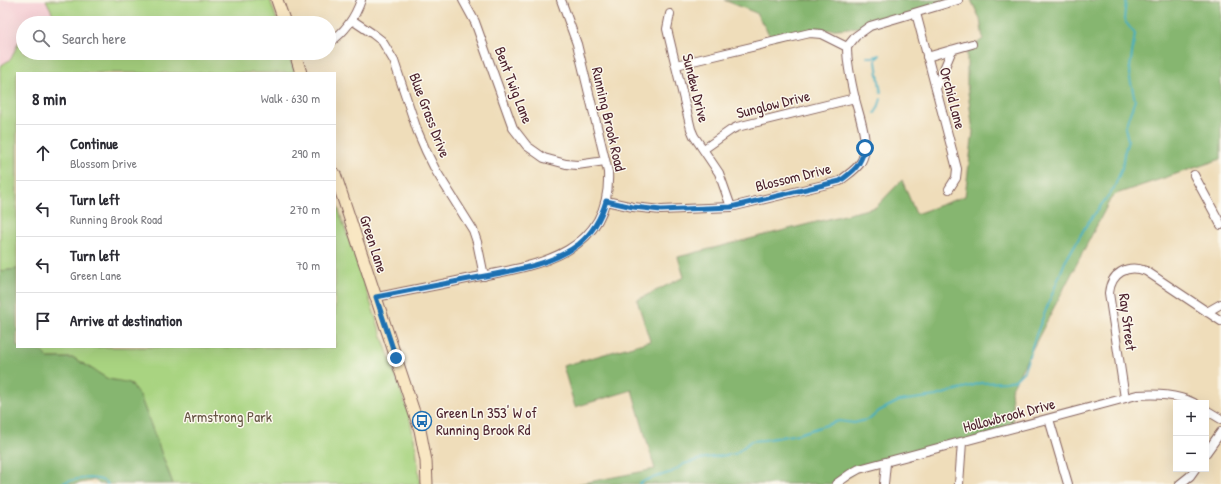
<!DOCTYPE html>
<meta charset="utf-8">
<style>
body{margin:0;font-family:"Patrick Hand",sans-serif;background:#f2f2f3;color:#2b2b33}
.controls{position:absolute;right:12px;bottom:12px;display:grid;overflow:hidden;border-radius:0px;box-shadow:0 4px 16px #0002}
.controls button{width:36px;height:36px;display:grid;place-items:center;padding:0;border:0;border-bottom:1px solid #e1e1e2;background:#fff;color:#2b2b33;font:20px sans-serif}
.stop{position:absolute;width:12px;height:12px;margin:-9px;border:3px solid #1f6fb2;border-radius:50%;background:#fff}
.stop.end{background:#1f6fb2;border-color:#fff;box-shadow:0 1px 4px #0008}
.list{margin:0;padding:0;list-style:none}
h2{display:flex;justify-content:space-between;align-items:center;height:52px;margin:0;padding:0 16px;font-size:17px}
h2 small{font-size:13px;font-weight:400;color:#7c7c81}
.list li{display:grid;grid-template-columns:26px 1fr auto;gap:12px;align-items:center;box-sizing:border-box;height:56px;padding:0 16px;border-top:1px solid #e1e1e2}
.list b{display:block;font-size:15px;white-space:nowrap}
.list p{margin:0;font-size:13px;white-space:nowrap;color:#7c7c81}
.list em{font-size:13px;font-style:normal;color:#7c7c81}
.icon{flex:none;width:22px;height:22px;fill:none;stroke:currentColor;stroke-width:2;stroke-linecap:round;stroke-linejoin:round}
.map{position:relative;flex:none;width:1221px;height:484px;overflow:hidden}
.search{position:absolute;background:#fff;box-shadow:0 4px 16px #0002;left:16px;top:16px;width:320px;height:44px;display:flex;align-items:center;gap:10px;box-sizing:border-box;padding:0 14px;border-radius:22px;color:#7c7c81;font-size:15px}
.panel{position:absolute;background:#fff;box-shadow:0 4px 16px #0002;left:16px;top:72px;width:320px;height:276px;border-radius:0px}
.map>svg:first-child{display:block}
.built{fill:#f6cfd5}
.green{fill:#a9d481;stroke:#7a7a56}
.forest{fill:#86b66f;stroke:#686a4d}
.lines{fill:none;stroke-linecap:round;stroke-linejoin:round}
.stream{stroke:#43afc1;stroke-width:2}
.street-casing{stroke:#84625d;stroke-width:10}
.secondary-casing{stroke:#84625d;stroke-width:13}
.street{stroke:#fff;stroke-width:8}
.secondary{stroke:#f9e7c3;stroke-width:11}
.route{stroke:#1f6fb2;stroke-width:5}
.labels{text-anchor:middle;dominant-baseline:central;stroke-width:3;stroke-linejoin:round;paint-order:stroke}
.street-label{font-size:15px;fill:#4a1f2b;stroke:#fbf7ec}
.poi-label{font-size:15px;fill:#4a1f2b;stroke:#fbf7ec;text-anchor:start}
.park-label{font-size:15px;fill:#665545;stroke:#fbf7ec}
</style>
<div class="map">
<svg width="1221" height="484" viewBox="0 0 1221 484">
<rect width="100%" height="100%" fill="#fbf7ec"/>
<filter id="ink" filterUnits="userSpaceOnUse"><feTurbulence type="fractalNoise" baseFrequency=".025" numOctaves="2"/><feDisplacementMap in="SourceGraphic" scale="8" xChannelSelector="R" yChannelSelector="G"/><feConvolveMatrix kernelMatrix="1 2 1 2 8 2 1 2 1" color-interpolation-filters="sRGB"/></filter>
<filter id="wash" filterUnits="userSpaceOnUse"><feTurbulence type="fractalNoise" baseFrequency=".012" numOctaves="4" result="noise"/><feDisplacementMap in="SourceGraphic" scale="16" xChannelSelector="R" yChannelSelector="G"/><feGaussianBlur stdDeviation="0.9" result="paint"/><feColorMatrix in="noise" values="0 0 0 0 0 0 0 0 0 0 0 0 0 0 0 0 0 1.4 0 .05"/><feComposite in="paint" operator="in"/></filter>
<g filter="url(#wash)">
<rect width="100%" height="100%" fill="#efddba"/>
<path class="built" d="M0 0H46L55 18 47 23H23V38L19 41 11 59 0 66Z"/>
<g class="green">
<path d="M46 0H270L278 23H47L55 18Z"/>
<path d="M23 38V53H288L295 73H17V269L0 271V66L11 59 19 41Z"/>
<path d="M335 199 409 415 416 448 420 484H173L140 396 130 383 108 379 74 358H48L39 349V347H335Z"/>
</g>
<g class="forest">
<path d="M724 0H957L870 26 816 31 772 39 756 13Z"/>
<path d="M971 0H1221V159L1116 194 1110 200 1011 390 1014 428 858 470 838 484H578L655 469 632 390 575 407 563 366 650 341 637 300 684 277 678 257 876 207 902 180 916 214 965 196 973 132 967 84V51L983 39 980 19Z"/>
<path d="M17 269V347H39V349L48 358H74L108 379 130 383 140 396 173 484H99L95 480 75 484H0V271Z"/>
</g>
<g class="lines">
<g class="stream">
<path d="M880 55 876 59V62L881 93"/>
<path d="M867 57H874L879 55"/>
<path d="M875 113 878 108 881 99"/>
<path d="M60 484C72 479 98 474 108 484"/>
<path d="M639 484 646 480 672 472 684 464 705 458 735 454 751 441 764 440 798 434 839 421 854 423 870 419 879 411 899 401 936 396 981 383 1005 382 1015 380 1024 371 1036 335 1065 262 1087 224 1114 188 1122 168 1124 154 1128 140 1125 127 1135 100 1129 74 1135 34 1124 20 1126 0"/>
</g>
</g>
</g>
<g filter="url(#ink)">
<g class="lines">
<g class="street-casing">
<g id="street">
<path d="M463 0 475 22 513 128 527 146 544 158 566 164 577 165 605 161"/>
<path d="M916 13 957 169 956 178 949 189"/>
<path d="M670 14 667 29 691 129 694 136 719 173 731 207"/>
<path d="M352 20 373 34 382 41 394 61 417 130 426 151 436 171 473 230 477 242 484 276"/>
<path d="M329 43C345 32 355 18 361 0"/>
<path d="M296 55 307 53"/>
<path d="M927 57 972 44"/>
<path d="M676 65 810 33 821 34 847 47"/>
<path d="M936 88 952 50"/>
<path d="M704 149 731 130 737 127 855 98"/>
<path d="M1194 175 1221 225"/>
<path d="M606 201 633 207 661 210 731 207 840 181C847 175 856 170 861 162 871 145 859 116 855 99 851 82 847 64 847 47L856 36 870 26 958 0"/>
<path d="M376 297C407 291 439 285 471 278 535 266 612 255 608 172L577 44 561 0"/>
<path d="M1207 312 1221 304"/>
<path d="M1125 398 1109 293C1111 273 1127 264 1146 271L1221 321"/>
<path d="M1206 410 1221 419"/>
<path d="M1049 419 1068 484"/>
<path d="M1206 453 1221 432"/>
<path d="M836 484 850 474 859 469 1137 395C1157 394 1176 394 1194 403"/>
<path d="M884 484 886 463"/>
<path d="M959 484 962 442"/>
<path d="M1180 484 1190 476 1195 469"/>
</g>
</g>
<g class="secondary-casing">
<g id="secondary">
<path d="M277 0 285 23"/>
<path d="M295 53 301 73"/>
<path d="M335 174 420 430 426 461 427 484"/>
</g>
</g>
<use href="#street" class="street"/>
<use href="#secondary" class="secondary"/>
</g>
</g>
<g class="lines" filter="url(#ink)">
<path class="route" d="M396 358 376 297C407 291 438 285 469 279 504 272 550 267 579 244 592 233 601 218 606 201L633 207 661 210 731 207 840 181C855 170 860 166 865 148"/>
</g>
<defs>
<g id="bus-ring" transform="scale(1)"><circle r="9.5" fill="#fbf7ec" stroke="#1f6fb2" stroke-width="1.5"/><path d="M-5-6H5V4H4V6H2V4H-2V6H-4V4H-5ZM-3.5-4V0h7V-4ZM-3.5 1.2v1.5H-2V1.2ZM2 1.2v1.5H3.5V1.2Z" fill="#1f6fb2"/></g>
</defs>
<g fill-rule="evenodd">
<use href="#bus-ring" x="422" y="421"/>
</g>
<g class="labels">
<g class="street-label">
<text transform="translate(514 85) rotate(69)">Bent Twig Lane</text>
<text transform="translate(696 88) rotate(76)">Sundew Drive</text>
<text transform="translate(953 98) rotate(75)">Orchid Lane</text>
<text transform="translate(773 104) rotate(-14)">Sunglow Drive</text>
<text transform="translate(430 115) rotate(69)">Blue Grass Drive</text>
<text transform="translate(609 119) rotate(77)">Running Brook Road</text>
<text transform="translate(793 177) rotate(-14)">Blossom Drive</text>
<text transform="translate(374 244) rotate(72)">Green Lane</text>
<text transform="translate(1128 322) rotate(83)">Ray Street</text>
<text transform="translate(1009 415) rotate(-15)">Hollowbrook Drive</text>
</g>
<g class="poi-label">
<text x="436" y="412">Green Ln 353' W of<tspan x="436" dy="17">Running Brook Rd</tspan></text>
</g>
<g class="park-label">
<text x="228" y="416">Armstrong Park</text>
</g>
</g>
</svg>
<div class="controls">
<button>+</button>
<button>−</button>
</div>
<div class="stop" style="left:865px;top:148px"></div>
<div class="stop end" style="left:396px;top:358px"></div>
<div class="search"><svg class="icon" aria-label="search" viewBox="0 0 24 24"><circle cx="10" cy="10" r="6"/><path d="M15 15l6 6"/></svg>Search here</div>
<section class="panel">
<h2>8 min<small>Walk · 630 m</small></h2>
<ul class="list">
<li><svg class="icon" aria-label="ahead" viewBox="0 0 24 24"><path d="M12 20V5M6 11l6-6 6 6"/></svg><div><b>Continue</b><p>Blossom Drive</p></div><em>290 m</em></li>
<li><svg class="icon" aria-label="left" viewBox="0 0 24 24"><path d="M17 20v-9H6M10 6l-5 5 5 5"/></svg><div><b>Turn left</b><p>Running Brook Road</p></div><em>270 m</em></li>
<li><svg class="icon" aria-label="left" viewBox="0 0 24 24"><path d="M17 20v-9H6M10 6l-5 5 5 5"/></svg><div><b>Turn left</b><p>Green Lane</p></div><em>70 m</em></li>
<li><svg class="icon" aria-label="arrive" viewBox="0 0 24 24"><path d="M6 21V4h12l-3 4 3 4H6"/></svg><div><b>Arrive at destination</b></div></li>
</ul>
</section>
</div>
